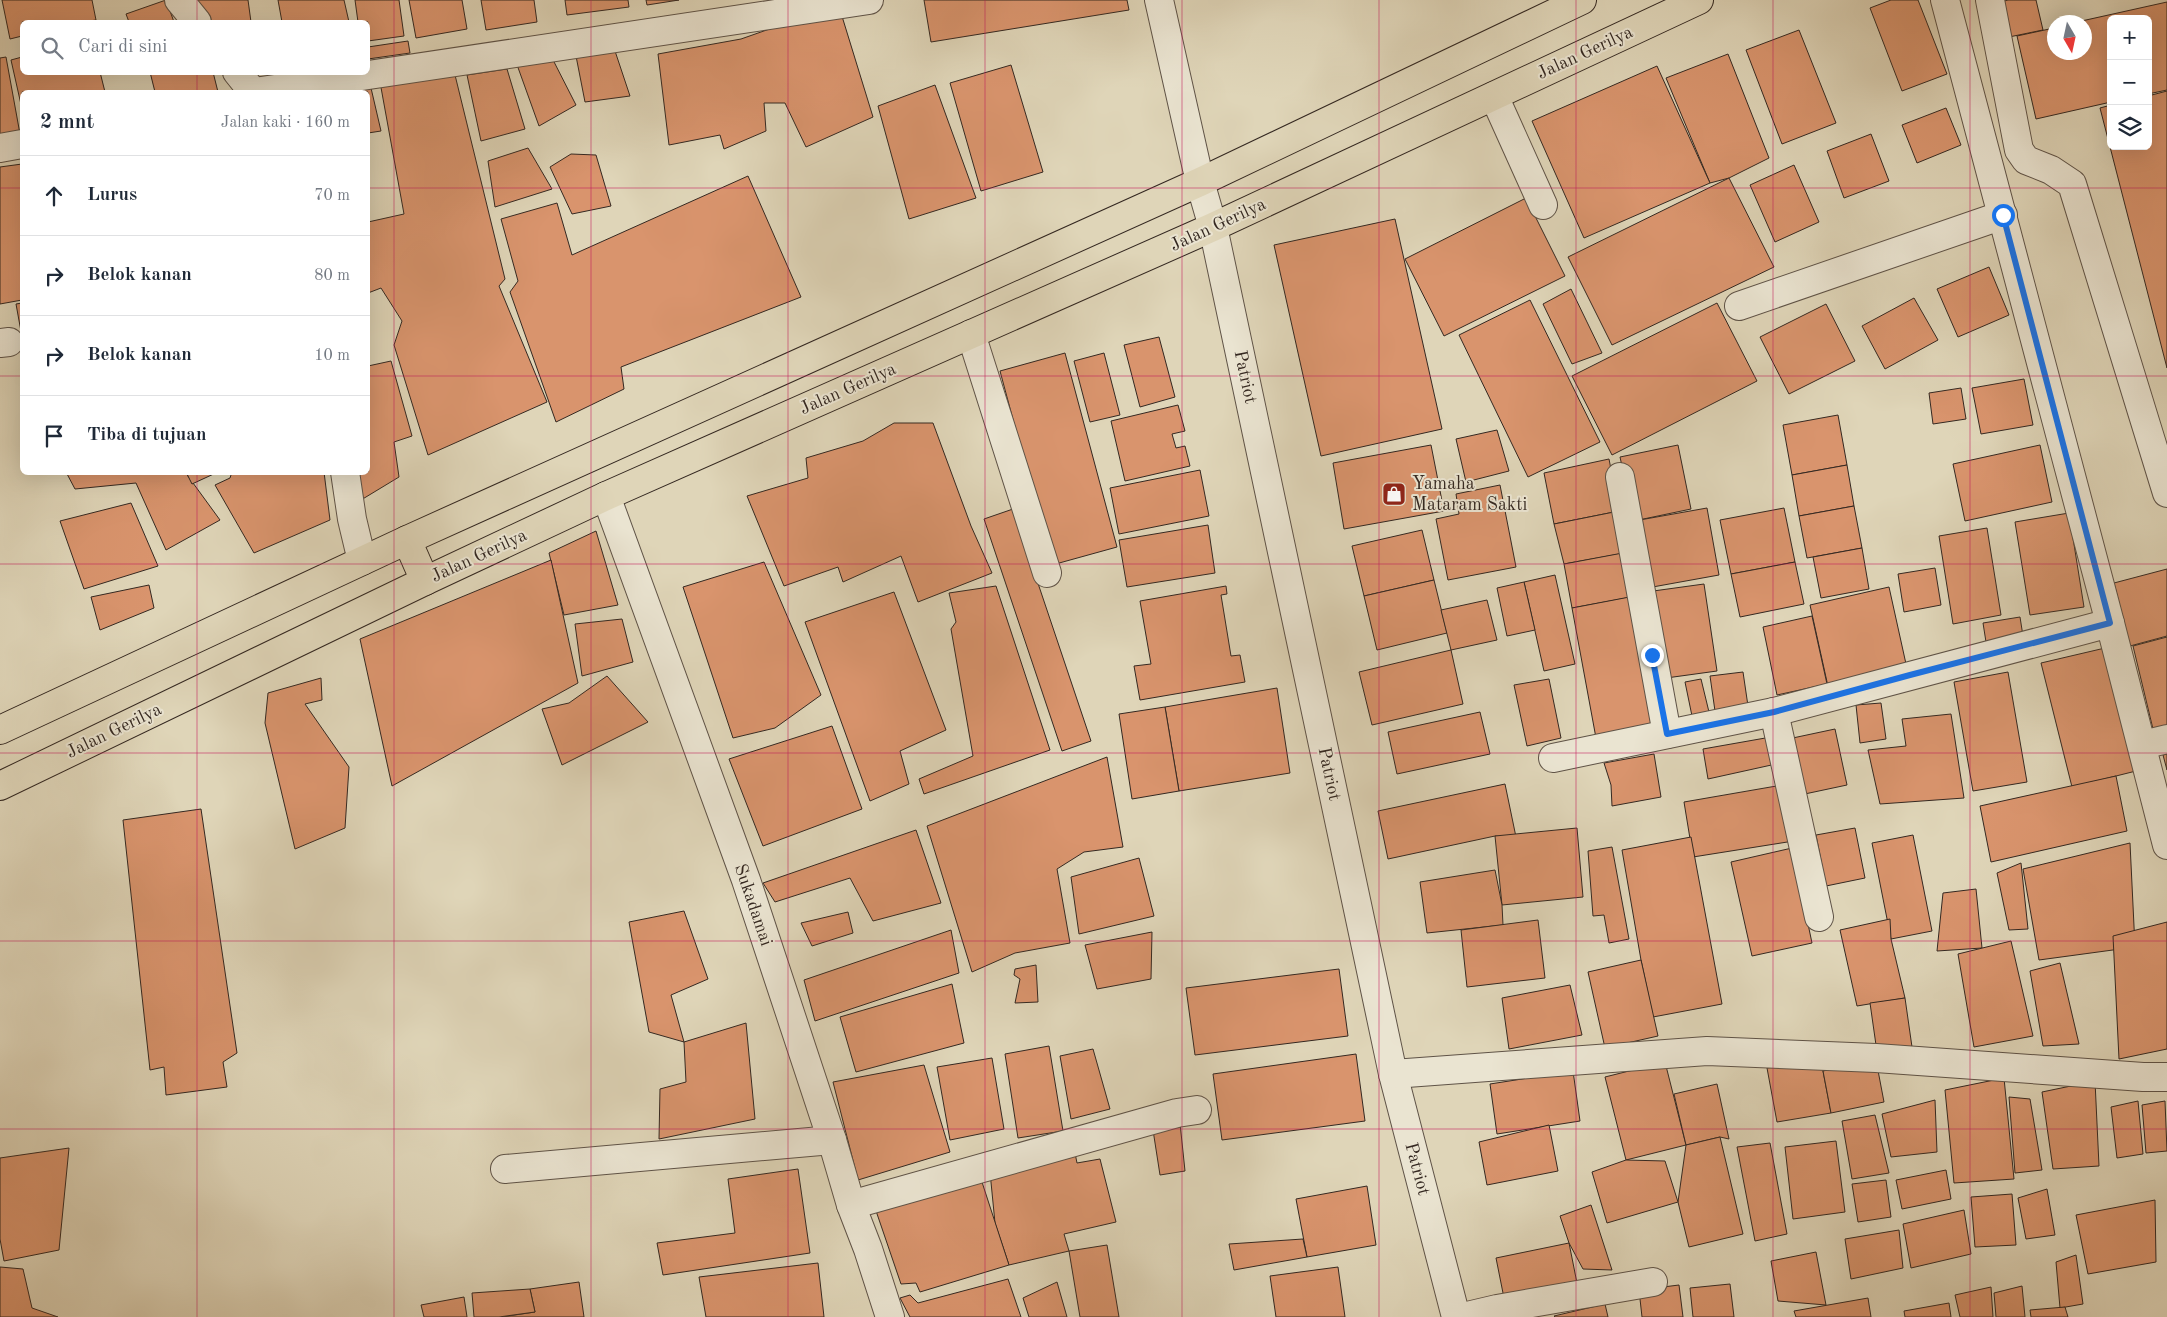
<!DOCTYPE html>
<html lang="id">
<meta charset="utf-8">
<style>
body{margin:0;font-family:"Old Standard TT",serif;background:#f2f2f3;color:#1f2937}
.controls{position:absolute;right:15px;top:15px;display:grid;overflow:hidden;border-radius:8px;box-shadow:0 5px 20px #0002}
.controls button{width:45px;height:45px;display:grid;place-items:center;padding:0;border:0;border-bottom:1px solid #e0e1e3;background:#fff;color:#1f2937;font:25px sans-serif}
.compass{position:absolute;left:2047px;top:15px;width:45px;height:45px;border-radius:50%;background:#fff;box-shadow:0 5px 20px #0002;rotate:171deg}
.stop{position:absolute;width:15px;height:15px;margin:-11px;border:4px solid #1a73e8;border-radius:50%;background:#fff}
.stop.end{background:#1a73e8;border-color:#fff;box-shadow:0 1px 5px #0008}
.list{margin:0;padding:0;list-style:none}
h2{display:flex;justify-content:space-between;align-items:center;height:65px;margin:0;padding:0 20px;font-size:21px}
h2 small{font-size:16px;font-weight:400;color:#747a83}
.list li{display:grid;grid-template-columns:32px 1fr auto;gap:15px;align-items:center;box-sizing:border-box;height:80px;padding:0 20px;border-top:1px solid #e0e1e3}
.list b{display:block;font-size:19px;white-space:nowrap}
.list em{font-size:16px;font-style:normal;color:#747a83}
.icon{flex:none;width:28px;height:28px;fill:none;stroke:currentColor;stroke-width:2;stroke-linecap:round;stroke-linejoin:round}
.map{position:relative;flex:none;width:2167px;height:1317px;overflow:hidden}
.search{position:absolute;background:#fff;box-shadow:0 5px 20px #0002;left:20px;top:20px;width:350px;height:55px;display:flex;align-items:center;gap:12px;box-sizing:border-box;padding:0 18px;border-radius:8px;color:#747a83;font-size:19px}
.panel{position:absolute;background:#fff;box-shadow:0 5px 20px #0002;left:20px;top:90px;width:350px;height:385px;border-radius:8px}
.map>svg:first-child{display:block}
.building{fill:#d9946d;stroke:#342821}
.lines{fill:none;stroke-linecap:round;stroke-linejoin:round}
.minor-casing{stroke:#5f5347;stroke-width:30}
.highway-casing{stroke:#342821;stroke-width:30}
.minor{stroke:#eae4d1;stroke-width:28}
.highway{stroke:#dfd5b8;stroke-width:28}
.route{stroke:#1a73e8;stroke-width:6}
.grid{fill:none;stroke:#c2185b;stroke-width:1;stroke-opacity:0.55}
.labels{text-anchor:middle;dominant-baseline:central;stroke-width:4;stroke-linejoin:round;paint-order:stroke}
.street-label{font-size:18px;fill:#342821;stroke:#eae4d1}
.poi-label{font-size:18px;fill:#342821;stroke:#eae4d1;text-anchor:start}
</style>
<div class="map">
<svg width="2167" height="1317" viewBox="0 0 2167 1317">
<rect width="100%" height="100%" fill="#dfd5b8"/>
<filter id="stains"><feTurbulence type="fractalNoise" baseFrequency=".004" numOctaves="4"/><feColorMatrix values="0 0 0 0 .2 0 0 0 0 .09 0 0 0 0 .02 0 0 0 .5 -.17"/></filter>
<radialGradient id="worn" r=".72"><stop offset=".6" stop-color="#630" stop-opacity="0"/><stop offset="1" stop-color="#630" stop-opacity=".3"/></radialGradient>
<g class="building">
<path d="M2 0H92L96 20 83 22H22V36L10 39Z"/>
<path d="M166 0 174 22H129L126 14Z"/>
<path d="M191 0H248L251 22H209Z"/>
<path d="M278 0H344L349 22H282Z"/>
<path d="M355 0H399L404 36 368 41V22H358Z"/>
<path d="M409 0H462L467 29 416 38Z"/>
<path d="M481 0H534L537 22 486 30Z"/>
<path d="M565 0H628L629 7 567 15Z"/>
<path d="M646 0H679L647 5Z"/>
<path d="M924 0H1127L1129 10 931 42Z"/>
<path d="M1891 0H1918L1947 74 1902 91 1870 8Z"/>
<path d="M2008 0H2036L2043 30 2009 37 2001 2Z"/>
<path d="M2167 2V90L2148 94V19H2111V102L2036 119 2017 36 2054 28V52H2084V22H2077Z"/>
<path d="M841 13 873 117 806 147 785 103H764L766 131 724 149 720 135 669 145 658 54 741 39 798 19Z"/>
<path d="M1799 30 1836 123 1782 144 1746 50Z"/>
<path d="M408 41 410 53 368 59V47Z"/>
<path d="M614 48 630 96 585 102 576 56Z"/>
<path d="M550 54 576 105 539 126 516 62Z"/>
<path d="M1728 54 1769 158 1729 178 1710 183 1666 78Z"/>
<path d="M6 57 20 134 0 138V58Z"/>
<path d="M22 57V72H100L105 92H22V109L11 60Z"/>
<path d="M1011 65 1043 172 981 191 950 83Z"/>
<path d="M1657 66 1710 183 1584 238 1532 121Z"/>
<path d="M507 69 525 129 481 141 467 75Z"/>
<path d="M150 72H213L218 92H155Z"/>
<path d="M455 75 505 279 499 286 547 402 428 455 394 345 402 321 381 288 368 293V222L404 214 380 82Z"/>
<path d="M935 85 976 198 909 219 878 106Z"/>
<path d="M371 88 381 131 368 133V92H334Z"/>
<path d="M2167 91V368L2100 108 2111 105V146H2148V96Z"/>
<path d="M1946 108 1961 145 1917 163 1902 125Z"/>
<path d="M1871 134 1889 181 1844 198 1827 151Z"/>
<path d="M528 148 552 189 495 207 488 161Z"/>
<path d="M571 154 596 155 611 206 572 214 550 167Z"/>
<path d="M22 164V300L0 304V167Z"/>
<path d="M1794 165 1819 222 1775 242 1750 185Z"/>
<path d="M748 176 801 297 621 367 624 389 556 422 510 292 518 281 501 219 557 203 572 255Z"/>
<path d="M1729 178 1774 267 1612 345 1568 257Z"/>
<path d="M1526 198 1565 276 1444 336 1405 259Z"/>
<path d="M1395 219 1442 429 1321 456 1274 245Z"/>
<path d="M1989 267 2009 315 1958 337 1937 289Z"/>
<path d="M1571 289 1602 353 1572 364 1543 304Z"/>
<path d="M1914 298 1938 340 1885 369 1862 326Z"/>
<path d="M1530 300 1600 442 1528 477 1459 335Z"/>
<path d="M22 303V337L16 304Z"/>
<path d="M1717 303 1757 381 1612 455 1572 376Z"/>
<path d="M1826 304 1855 361 1789 394 1760 337Z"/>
<path d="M1159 337 1175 397 1140 407 1124 345Z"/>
<path d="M1065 353 1117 547 1052 565 1000 371Z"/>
<path d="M1104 353 1120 415 1090 422 1074 361Z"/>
<path d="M391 361 412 436 394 442 399 477 361 500 356 472H368V366Z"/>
<path d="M2024 379 2033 425 1981 434 1972 388Z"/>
<path d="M1961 388 1966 419 1933 424 1929 393Z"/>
<path d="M1178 405 1185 431 1172 434 1176 448 1185 446 1190 466 1125 481 1111 421Z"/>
<path d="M1838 415 1847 465 1792 475 1783 425Z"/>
<path d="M894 423H933L971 526 992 573 918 602 901 556 843 582 838 567 784 586 747 496 808 478 806 458 863 441Z"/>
<path d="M1497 430 1509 471 1466 482 1456 439Z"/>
<path d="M1431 445 1444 511 1344 529 1333 463Z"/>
<path d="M1678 445 1691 509 1634 521 1620 457Z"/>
<path d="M2040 445 2052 502 1965 521 1953 464Z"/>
<path d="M1609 459 1619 511 1554 524 1544 473Z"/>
<path d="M1847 465 1854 506 1799 516 1792 475Z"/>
<path d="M1200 470 1209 516 1119 534 1110 488Z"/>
<path d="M66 472H185L220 520 166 550 136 483 75 489Z"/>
<path d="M186 472H218L192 484Z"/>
<path d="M232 472H324L330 520 254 553 215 485 230 478Z"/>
<path d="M1500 485 1516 567 1448 580 1436 519 1459 514 1456 494Z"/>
<path d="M131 503 158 566 84 589 60 521Z"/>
<path d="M1854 506 1862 548 1807 558 1799 516Z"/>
<path d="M1707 508 1719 575 1647 588 1634 521Z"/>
<path d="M1784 508 1795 562 1731 574 1720 520Z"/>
<path d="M1013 509 1091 741 1062 751 984 519Z"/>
<path d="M1619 511 1625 553 1564 564 1554 524Z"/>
<path d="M2069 513 2084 607 2030 615 2015 522Z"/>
<path d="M1208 525 1215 573 1127 587 1119 540Z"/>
<path d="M1987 528 2001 615 1953 624 1939 536Z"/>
<path d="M1422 530 1434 580 1364 596 1352 546Z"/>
<path d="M596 531 618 605 564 615 549 553Z"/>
<path d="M1862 548 1869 589 1821 598 1813 557Z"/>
<path d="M1628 552 1637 596 1572 608 1564 564Z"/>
<path d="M551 560 578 683 392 786 360 639Z"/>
<path d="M764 562 821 695 775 728 733 738 683 587Z"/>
<path d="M1795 562 1804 604 1740 617 1731 574Z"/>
<path d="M1935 568 1941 605 1904 612 1898 574Z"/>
<path d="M2167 569V636L2130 646 2114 583Z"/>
<path d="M1555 575 1575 664 1544 671 1524 582Z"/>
<path d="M1434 580 1447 633 1377 650 1364 596Z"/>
<path d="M1524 582 1535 630 1507 636 1497 588Z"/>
<path d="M1704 584 1717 671 1659 679 1646 592Z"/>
<path d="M149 585 154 608 100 630 91 597Z"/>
<path d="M996 586 1050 750 924 794 919 779 973 756 951 629 956 622 949 593Z"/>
<path d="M1226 586 1227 594 1221 595 1231 656 1240 655 1245 682 1140 700 1134 666 1151 664 1140 601Z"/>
<path d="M1889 587 1908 673 1829 691 1810 605Z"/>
<path d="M894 592 946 730 900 751 909 784 870 801 805 622Z"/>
<path d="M1640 595 1664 726 1596 738 1572 608Z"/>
<path d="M1487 600 1497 640 1451 650 1441 610Z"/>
<path d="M1812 616 1827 684 1777 695 1763 627Z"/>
<path d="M2020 617 2023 636 1986 642 1983 623Z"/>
<path d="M622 619 633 662 582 676 575 624Z"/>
<path d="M2167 637V726L2153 729 2133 646Z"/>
<path d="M2105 648 2136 771 2072 787 2041 663Z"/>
<path d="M1451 650 1463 704 1372 725 1359 672Z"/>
<path d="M1743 672 1748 706 1715 711 1710 676Z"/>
<path d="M2008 672 2027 782 1973 791 1954 682Z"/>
<path d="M607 676 648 722 562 765 542 709 569 703Z"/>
<path d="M321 678 322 700 305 704 349 767 345 828 295 849 265 723 268 693Z"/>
<path d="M1549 679 1561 738 1527 746 1514 685Z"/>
<path d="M1701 679 1709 712 1692 716 1685 682Z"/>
<path d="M1277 688 1290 773 1179 791 1165 707Z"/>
<path d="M1881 703 1886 739 1860 743 1856 705Z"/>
<path d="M1165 707 1179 791 1132 799 1119 714Z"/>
<path d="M1480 712 1490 754 1397 774 1388 732Z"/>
<path d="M1951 714 1964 798 1880 804 1868 750 1906 746 1902 719Z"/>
<path d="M832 726 862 809 763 846 729 759Z"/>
<path d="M1835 729 1847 785 1800 795 1788 739Z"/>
<path d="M1771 737 1776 764 1708 779 1703 749Z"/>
<path d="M1654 754 1661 797 1612 806 1611 785 1604 763Z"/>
<path d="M2167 754V770L2163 755Z"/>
<path d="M1107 757 1123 847 1084 852 1057 869 1070 943 1015 953 972 972 927 826Z"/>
<path d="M2116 776 2127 831 1991 862 1980 806Z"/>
<path d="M1505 784 1516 837 1495 836 1388 859 1378 811Z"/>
<path d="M1788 784 1800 840 1693 857 1684 802Z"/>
<path d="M201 809 237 1053 223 1062 227 1087 166 1095 164 1067 150 1070 123 820Z"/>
<path d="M1577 828 1583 897 1502 905 1495 836Z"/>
<path d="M1855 828 1865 878 1826 886 1816 835Z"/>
<path d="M916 830 941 903 873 921 850 878 775 902 763 883Z"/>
<path d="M1913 835 1932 931 1891 939 1872 843Z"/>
<path d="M1691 837 1722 1004 1653 1017 1641 960 1622 850Z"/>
<path d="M2130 843 2135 947 2039 960 2023 869Z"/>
<path d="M1612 847 1629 939 1609 943 1604 915 1593 916 1588 851Z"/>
<path d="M1792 848 1812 943 1752 956 1731 862Z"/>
<path d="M1139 858 1154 916 1079 934 1071 877Z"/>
<path d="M2021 863 2028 929 2009 930 1997 873Z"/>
<path d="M1495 870 1502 905 1503 925 1427 933 1420 882Z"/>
<path d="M1976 889 1982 948 1937 951 1943 893Z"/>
<path d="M684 911 708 979 671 995 684 1042 649 1032 629 922Z"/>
<path d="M848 912 853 933 812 946 801 923Z"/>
<path d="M1890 919 1891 939 1905 998 1857 1006 1840 930Z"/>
<path d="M1538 920 1545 978 1467 987 1461 930Z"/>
<path d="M2167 922V1049L2119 1059 2113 936Z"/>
<path d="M951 930 959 973 815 1021 804 980Z"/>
<path d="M1152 932 1151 979 1097 989 1085 945Z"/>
<path d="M2011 941 2033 1036 1974 1047 1958 954Z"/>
<path d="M1641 960 1658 1036 1605 1048 1588 972Z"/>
<path d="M2060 963 2079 1044 2043 1046 2030 971Z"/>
<path d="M1036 965 1038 1002 1015 1003 1020 979 1014 975 1015 969Z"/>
<path d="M1339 969 1348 1036 1195 1055 1186 988Z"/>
<path d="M952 984 964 1043 856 1072 840 1017Z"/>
<path d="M1570 985 1582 1035 1509 1049 1502 998Z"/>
<path d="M1905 998 1912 1047 1877 1052 1870 1003Z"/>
<path d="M746 1023 755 1119 659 1139 660 1089 686 1082 684 1042Z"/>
<path d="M1049 1046 1063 1131 1018 1138 1005 1054Z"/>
<path d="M1093 1049 1110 1109 1071 1119 1060 1056Z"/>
<path d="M1356 1054 1365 1121 1222 1140 1213 1074Z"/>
<path d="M992 1058 1004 1129 950 1140 937 1067Z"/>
<path d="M1823 1059V1071L1831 1113 1777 1122 1767 1068Z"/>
<path d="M1876 1060 1884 1102 1831 1113 1823 1071Z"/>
<path d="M1665 1062 1686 1145 1626 1160 1605 1077Z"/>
<path d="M924 1065 950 1152 858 1180 833 1082Z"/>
<path d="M1573 1071 1580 1121 1497 1134 1490 1084Z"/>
<path d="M2004 1078 2014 1179 1954 1183 1945 1090Z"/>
<path d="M2095 1081 2099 1166 2053 1169 2042 1092Z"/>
<path d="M1717 1084 1729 1139 1720 1137 1686 1145 1674 1094Z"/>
<path d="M2009 1097 2030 1099 2042 1170 2015 1173Z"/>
<path d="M1935 1100 1937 1152 1891 1157 1882 1114Z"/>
<path d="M2138 1101 2143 1154 2117 1158 2111 1107Z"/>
<path d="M2165 1101 2167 1151 2146 1153 2142 1105Z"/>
<path d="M1875 1115 1889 1173 1852 1179 1842 1121Z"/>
<path d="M1180 1123 1185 1171 1160 1175 1153 1130Z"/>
<path d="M1549 1125 1558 1171 1487 1185 1479 1142Z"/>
<path d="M1720 1137 1743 1234 1689 1247 1678 1202 1686 1145Z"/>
<path d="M1836 1141 1845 1212 1793 1219 1785 1147Z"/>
<path d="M1770 1143 1787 1234 1755 1241 1737 1147Z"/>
<path d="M69 1148 59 1250 4 1261 0 1239V1158Z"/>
<path d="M1074 1148 1077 1163 1100 1159 1116 1222 1064 1234 1069 1251 1009 1265 995 1223 990 1172Z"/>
<path d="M1626 1160 1665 1161 1678 1202 1607 1223 1592 1172Z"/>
<path d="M798 1169 810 1253 663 1275 657 1243 735 1233 728 1179Z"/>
<path d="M1946 1170 1951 1199 1902 1209 1896 1180Z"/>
<path d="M980 1176 1009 1265 920 1292 916 1283 901 1284 874 1205Z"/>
<path d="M1886 1180 1891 1217 1858 1222 1852 1184Z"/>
<path d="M1367 1186 1376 1245 1307 1257 1296 1199Z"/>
<path d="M2047 1189 2055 1235 2026 1239 2018 1198Z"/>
<path d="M2012 1194 2016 1245 1975 1247 1971 1197Z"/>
<path d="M2155 1200 2156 1262 2088 1274 2076 1215Z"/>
<path d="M1591 1205 1612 1270 1583 1269 1569 1243 1560 1216Z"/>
<path d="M1964 1210 1971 1254 1911 1268 1903 1224Z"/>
<path d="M1899 1230 1903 1268 1851 1279 1845 1239Z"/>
<path d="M1303 1239 1307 1257 1234 1270 1229 1244Z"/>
<path d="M1569 1243 1578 1288 1505 1303 1496 1258Z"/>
<path d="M1107 1245 1119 1317H1080L1069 1251Z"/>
<path d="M1816 1252 1826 1305 1778 1301 1771 1261Z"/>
<path d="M2076 1255 2083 1304 2060 1308 2056 1262Z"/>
<path d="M818 1263 824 1317H706L699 1277Z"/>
<path d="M0 1267 23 1269 32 1308 58 1317H0Z"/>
<path d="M1338 1267 1345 1317H1276L1270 1276Z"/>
<path d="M1008 1279 1021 1317H910L900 1298 910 1295 918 1303Z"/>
<path d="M579 1282 584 1317H501L535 1312 530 1289Z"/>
<path d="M1057 1282 1067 1317H1029L1023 1298Z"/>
<path d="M1730 1284 1734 1317H1693L1690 1288Z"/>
<path d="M1679 1285 1683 1317H1642L1639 1290Z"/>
<path d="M2022 1286 2025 1317H1996L1994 1293Z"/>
<path d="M1991 1287 1993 1317H1960L1955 1295Z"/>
<path d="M530 1289 535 1312 499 1317H474L472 1293Z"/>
<path d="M464 1297 467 1317H424L421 1305Z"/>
<path d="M1868 1298 1871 1317H1796L1794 1311Z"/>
<path d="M1949 1303 1951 1317H1905L1904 1311Z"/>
<path d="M1605 1304 1608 1317H1555L1554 1316Z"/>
<path d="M2065 1307 2068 1317H2031L2030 1310Z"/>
</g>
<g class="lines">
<g class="minor-casing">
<g id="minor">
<path d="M179 0 197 22"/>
<path d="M1159 0 1200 182 1213 227 1393 1074 1456 1317"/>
<path d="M1945 0 2110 623 2167 845"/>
<path d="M1990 0 2019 150 2026 160 2051 170 2072 184 2167 493"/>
<path d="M237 72 253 92"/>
<path d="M255 92 869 0"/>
<path d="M1494 96 1543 205"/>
<path d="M0 148 22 144"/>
<path d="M1739 306 2003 215"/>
<path d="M971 334 1047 573"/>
<path d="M0 343 9 342"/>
<path d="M345 472 352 519 362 561"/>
<path d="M1620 477 1667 734"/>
<path d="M606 496 746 880 832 1140 851 1205 868 1249 890 1317"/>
<path d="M1774 712 1819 917"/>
<path d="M2142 745 2167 739"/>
<path d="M1553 758 1774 712 2110 623"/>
<path d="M1393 1074 1707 1051 1876 1058 2143 1077H2167"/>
<path d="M505 1169 832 1140"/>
<path d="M851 1205 1177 1113 1197 1110"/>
<path d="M1463 1317 1497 1309 1653 1282"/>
</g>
</g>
<g class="highway-casing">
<g id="highway">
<path d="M407 540 425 581"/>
<path d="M0 730 407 540 1200 182 1582 0"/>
<path d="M0 786 425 581 606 496 1213 227 1699 0"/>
</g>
</g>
<use href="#minor" class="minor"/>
<use href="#highway" class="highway"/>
</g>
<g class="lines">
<path class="route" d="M1652 655 1667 734 1774 712 1910 675 2110 623 2003 215"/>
</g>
<path class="grid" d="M197 0V22M394 0V1317M591 0V1317M788 0V1317M985 0V1317M1182 0V1317M1379 0V1317M1576 0V1317M1773 0V1317M1970 0V1317M197 72V92M0 188H22M368 188H2167M0 376H22M368 376H2167M197 472V1317M0 564H2167M0 753H2167M0 941H2167M0 1129H2167"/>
<defs>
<g id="shop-square" transform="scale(1.25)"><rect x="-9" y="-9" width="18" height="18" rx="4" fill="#8f2418" stroke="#eae4d1"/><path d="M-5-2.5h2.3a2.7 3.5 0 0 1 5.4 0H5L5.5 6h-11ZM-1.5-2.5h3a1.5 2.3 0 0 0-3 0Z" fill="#fff"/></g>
</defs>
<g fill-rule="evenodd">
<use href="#shop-square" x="1394" y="494"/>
</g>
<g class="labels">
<g class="street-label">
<text transform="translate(1585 53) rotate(-25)">Jalan Gerilya</text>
<text transform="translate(1218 225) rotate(-25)">Jalan Gerilya</text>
<text transform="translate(1245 377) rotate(78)">Patriot</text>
<text transform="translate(848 389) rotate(-24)">Jalan Gerilya</text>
<text transform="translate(479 556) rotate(-25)">Jalan Gerilya</text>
<text transform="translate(114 731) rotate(-26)">Jalan Gerilya</text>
<text transform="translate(1329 774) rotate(78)">Patriot</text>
<text transform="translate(753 905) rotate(71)">Sukadamai</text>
<text transform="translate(1417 1169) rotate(75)">Patriot</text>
</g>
<g class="poi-label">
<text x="1412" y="484">Yamaha<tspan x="1412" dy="21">Mataram Sakti</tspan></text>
</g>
</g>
<rect width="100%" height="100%" filter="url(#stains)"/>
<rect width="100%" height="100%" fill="url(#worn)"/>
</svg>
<div class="controls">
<button>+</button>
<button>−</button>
<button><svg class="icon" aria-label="layers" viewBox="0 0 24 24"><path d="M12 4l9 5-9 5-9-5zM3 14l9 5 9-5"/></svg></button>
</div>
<svg class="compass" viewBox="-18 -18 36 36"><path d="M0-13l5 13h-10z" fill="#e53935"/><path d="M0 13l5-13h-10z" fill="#747a83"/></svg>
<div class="stop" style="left:2003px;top:215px"></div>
<div class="stop end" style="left:1652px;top:655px"></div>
<div class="search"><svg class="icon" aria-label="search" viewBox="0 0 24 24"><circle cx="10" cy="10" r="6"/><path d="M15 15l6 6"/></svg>Cari di sini</div>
<section class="panel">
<h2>2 mnt<small>Jalan kaki · 160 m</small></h2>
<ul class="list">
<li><svg class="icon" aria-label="ahead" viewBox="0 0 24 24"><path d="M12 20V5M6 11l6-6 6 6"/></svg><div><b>Lurus</b></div><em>70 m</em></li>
<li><svg class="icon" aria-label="right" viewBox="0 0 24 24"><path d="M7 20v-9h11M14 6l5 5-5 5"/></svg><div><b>Belok kanan</b></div><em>80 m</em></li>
<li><svg class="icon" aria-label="right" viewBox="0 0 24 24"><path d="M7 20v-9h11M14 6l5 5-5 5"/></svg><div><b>Belok kanan</b></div><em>10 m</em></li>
<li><svg class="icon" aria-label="arrive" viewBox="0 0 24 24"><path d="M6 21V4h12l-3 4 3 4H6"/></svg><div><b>Tiba di tujuan</b></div></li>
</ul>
</section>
</div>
